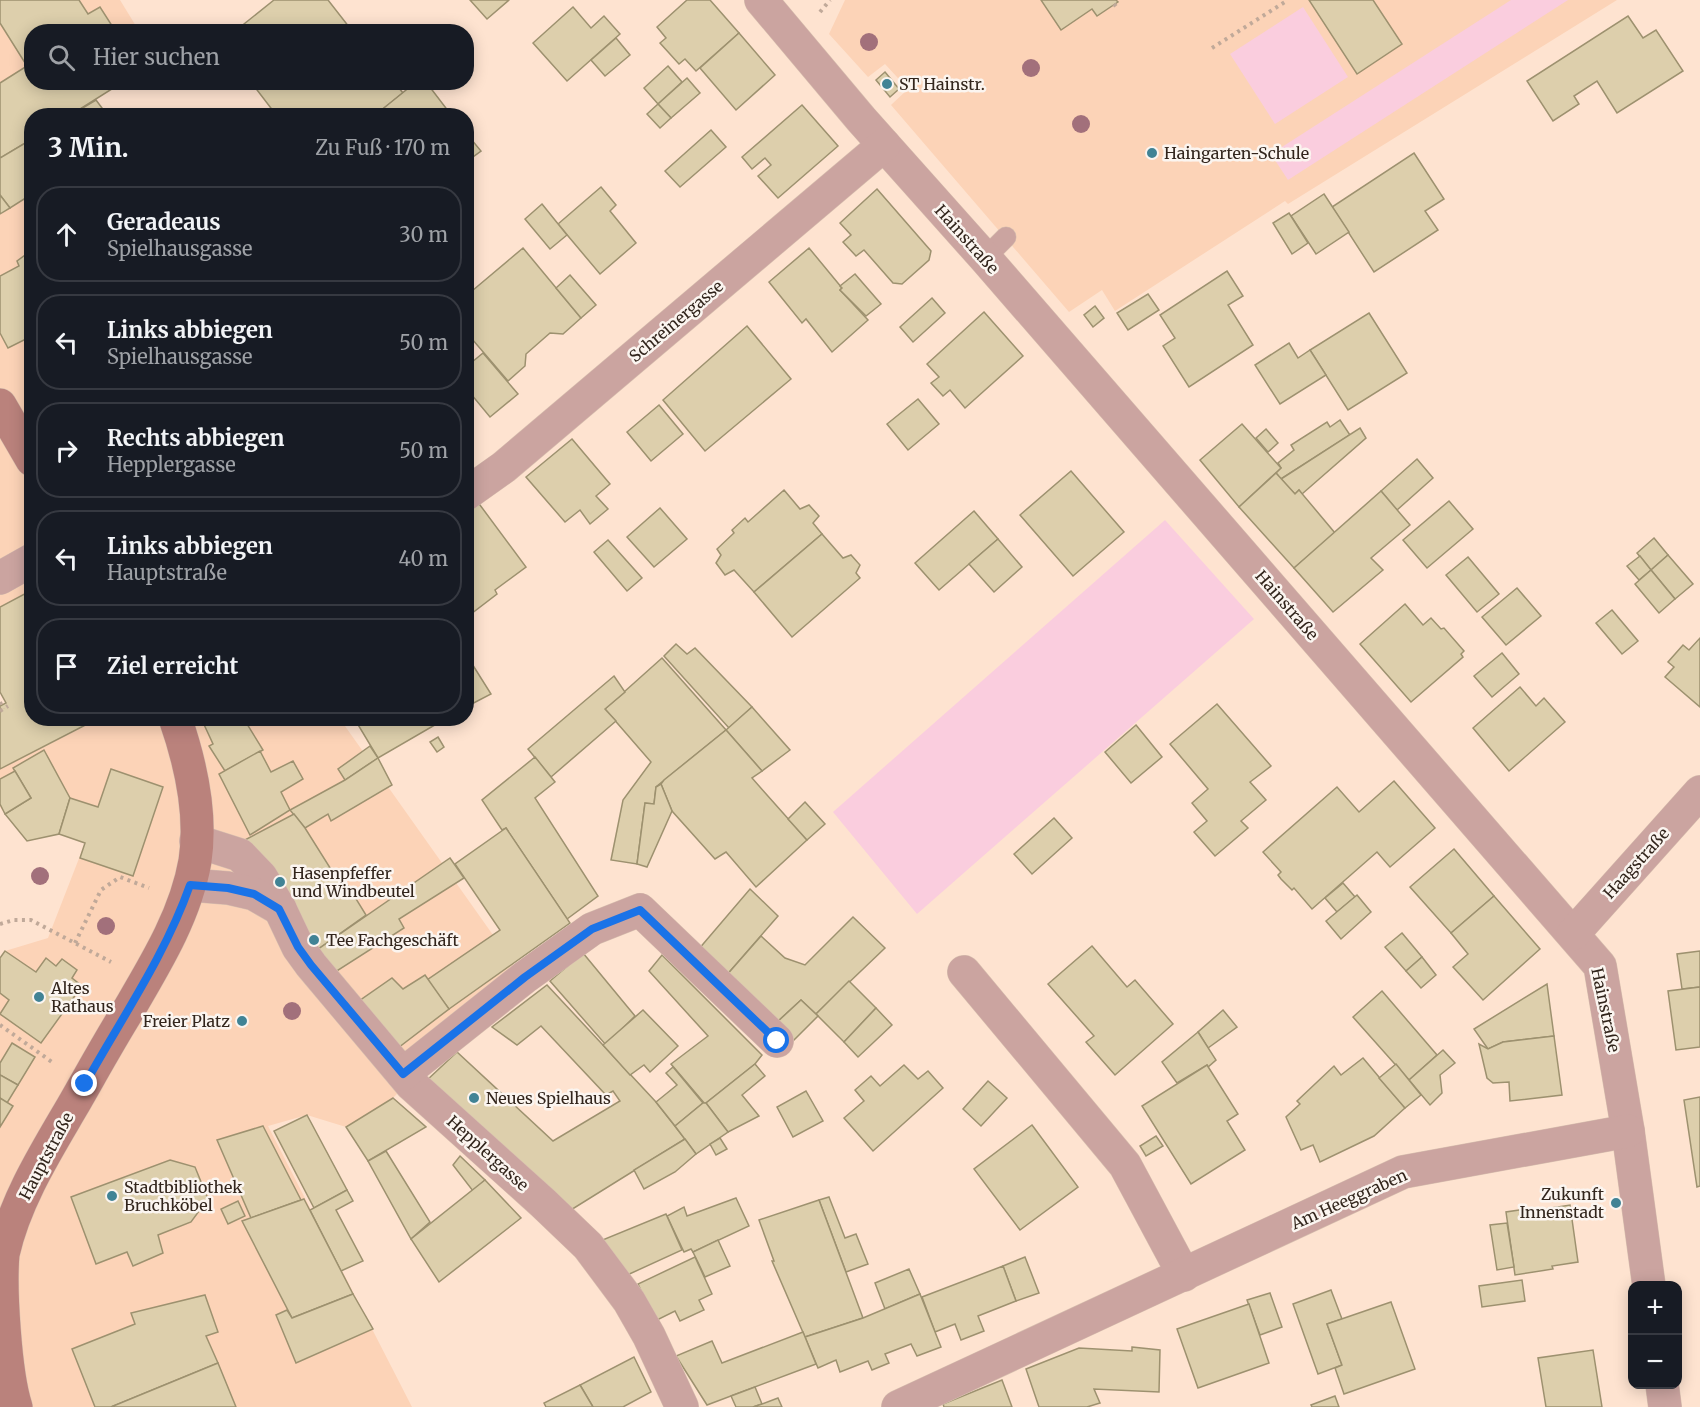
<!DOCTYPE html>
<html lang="de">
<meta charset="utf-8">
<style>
body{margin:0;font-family:Merriweather,serif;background:#20242c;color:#f1f3f6}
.controls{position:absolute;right:18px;bottom:18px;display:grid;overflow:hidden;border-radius:12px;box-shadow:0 3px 15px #0003}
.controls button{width:54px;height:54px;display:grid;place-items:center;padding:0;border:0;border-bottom:2px solid #363941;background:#171b24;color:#f1f3f6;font:30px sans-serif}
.stop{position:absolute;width:18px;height:18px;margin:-14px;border:4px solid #1a73e8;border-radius:50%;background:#fff}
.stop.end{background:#1a73e8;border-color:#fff;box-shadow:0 2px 6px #0008}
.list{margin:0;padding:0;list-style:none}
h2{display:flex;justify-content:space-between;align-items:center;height:78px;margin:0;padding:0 24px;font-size:26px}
h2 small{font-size:20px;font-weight:400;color:#9ea1a6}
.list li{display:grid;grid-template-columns:39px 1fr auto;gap:18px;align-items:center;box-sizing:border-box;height:96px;margin:0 12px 12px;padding:0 12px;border:2px solid #363941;border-radius:24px}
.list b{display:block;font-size:22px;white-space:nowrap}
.list p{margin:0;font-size:20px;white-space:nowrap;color:#9ea1a6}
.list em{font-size:20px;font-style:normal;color:#9ea1a6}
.icon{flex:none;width:33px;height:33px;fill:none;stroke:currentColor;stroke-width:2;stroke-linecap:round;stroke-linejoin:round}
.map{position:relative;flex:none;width:1700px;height:1407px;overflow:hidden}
.search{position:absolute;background:#171b24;box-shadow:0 3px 15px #0003;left:24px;top:24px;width:450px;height:66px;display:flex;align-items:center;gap:15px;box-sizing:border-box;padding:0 21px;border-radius:24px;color:#9ea1a6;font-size:22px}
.panel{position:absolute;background:#171b24;box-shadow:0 3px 15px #0003;left:24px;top:108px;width:450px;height:618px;border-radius:24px}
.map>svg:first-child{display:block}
.built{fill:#fcd3b7}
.green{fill:#facdde}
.building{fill:#ddcfac;stroke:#9d916f;stroke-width:1.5}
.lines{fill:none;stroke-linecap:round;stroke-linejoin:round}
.service-casing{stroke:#d9c1b0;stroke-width:21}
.minor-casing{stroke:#d9c1b0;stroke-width:34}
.secondary-casing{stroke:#d9c1b0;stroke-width:34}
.path{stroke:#c0a999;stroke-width:4;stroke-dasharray:3 4.5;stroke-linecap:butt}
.service{stroke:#cba4a0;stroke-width:20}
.minor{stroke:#cba4a0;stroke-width:33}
.secondary{stroke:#ba827c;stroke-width:33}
.tree{fill:#a2707b}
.route{stroke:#1a73e8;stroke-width:8}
.poi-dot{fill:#418395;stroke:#fbf5f0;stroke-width:2}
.labels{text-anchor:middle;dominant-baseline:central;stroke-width:5;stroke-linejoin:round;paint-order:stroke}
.poi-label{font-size:16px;fill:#32251c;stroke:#fbf5f0;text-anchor:start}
.street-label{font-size:16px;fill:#32251c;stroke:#fbf5f0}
</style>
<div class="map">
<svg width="1700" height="1407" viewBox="0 0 1700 1407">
<rect width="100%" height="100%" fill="#fee3d0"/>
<g class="built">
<path d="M0 0H120L139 31 32 32V82L124 83 62 115 32 116 31 590 0 607Z"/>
<path d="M845 0H1617L1288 204 1285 201 1115 311 1102 290 1069 312 891 105 908 89 885 64 868 77 829 34Z"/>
<path d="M99 719H340L517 969 393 1098 346 1127 307 1115 268 1126 412 1407H0V958L5 951 48 938 85 843 59 834 27 841 0 807V769Z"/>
</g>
<g class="green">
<path d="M1511 0H1568L1288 180 1271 154Z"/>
<path d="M1303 7 1348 77 1275 124 1230 54Z"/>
<path d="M1165 520 1254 619 917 914 833 812Z"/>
</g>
<g class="building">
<path d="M0 0H79L88 14 100 7 116 32H32V82H123L69 116H32V139L0 158V83L27 66 0 23Z"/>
<path d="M274 0H328L353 32H234Z"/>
<path d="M470 0H509L487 19Z"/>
<path d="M687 0H710L739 33 696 71 685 59 679 64 660 43 666 38 657 27Z"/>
<path d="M1041 0H1116L1118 2 1097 16 1092 9 1061 30Z"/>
<path d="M1309 0H1373L1402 44 1357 74Z"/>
<path d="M573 7 591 28 604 16 620 34 567 81 533 43Z"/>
<path d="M1628 16 1643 38 1656 30 1683 71 1617 113 1597 81 1574 96 1579 104 1553 121 1527 81Z"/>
<path d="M739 33 775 75 736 110 700 68Z"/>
<path d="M616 38 630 55 605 76 591 60Z"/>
<path d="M668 66 682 82 658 104 644 88Z"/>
<path d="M885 72 899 89 890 97 876 80Z"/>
<path d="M687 78 700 93 671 118 658 104Z"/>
<path d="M251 82H394L403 93 374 116H277Z"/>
<path d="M416 82H426L452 116H374Z"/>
<path d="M96 100 108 116H69Z"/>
<path d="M658 104 671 118 660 128 647 114Z"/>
<path d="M802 105 838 146 778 198 758 176 771 165 765 158 752 169 742 157Z"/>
<path d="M711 130 726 147 680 187 665 171Z"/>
<path d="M466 133 481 151 466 162Z"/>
<path d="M32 139V194L10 208 0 195V158Z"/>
<path d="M1414 153 1444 199 1425 211 1438 230 1374 272 1332 207Z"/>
<path d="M601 187 616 205 610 211 636 243 600 274 558 224Z"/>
<path d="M877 189 931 251 929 260 902 284 893 283 864 250 856 256 843 242 851 235 840 223Z"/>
<path d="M1324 194 1349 232 1316 254 1291 216Z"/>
<path d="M0 195 10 208 0 214Z"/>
<path d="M542 204 567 235 550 249 525 219Z"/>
<path d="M1289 213 1308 243 1292 254 1273 223Z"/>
<path d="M523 248 581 318 563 334 550 333 526 354 525 366 508 381 466 332V296Z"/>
<path d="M809 248 842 288 840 290 868 320 832 352 806 319 802 323 769 282Z"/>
<path d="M32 250V283L29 285 32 290V336L8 348 0 333V276L19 266 17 261Z"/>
<path d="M1227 271 1243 296 1228 305 1253 345 1189 387 1163 346 1175 338 1160 315Z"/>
<path d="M855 274 881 304 866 316 840 290 842 288 840 286Z"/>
<path d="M570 275 596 305 581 318 556 288Z"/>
<path d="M1148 294 1159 310 1128 330 1117 313Z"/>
<path d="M932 298 945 313 913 342 900 327Z"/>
<path d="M1095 306 1104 318 1093 327 1084 315Z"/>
<path d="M984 312 1023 356 965 408 950 390 943 396 931 383 939 377 927 364Z"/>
<path d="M1369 313 1407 373 1348 410 1310 350Z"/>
<path d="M747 326 791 379 705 451 663 400Z"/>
<path d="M1289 343 1298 358 1310 350 1326 375 1280 404 1255 365Z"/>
<path d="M483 353 518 394 490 417 466 388V367Z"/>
<path d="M918 399 939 424 908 450 887 424Z"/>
<path d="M659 405 683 434 651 461 627 432Z"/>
<path d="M1340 420 1350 435 1281 479 1276 473 1281 468 1278 463 1294 450 1291 445 1327 422 1330 427Z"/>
<path d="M1242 424 1281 468 1239 507 1200 460Z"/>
<path d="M1360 428 1366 438 1302 494 1299 490 1295 494 1281 479Z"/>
<path d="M1266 429 1278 443 1268 452 1256 438Z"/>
<path d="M572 439 610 484 596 496 608 509 590 524 580 510 565 522 526 477Z"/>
<path d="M1417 459 1433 478 1397 510 1381 491Z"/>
<path d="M1071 471 1124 532 1073 576 1020 515Z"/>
<path d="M1276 473 1295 494 1299 490 1335 533 1294 568 1239 507Z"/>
<path d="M784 490 800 509 809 505 819 516 813 523 822 534 754 592 734 570 725 575 716 563 721 555 717 549 734 533 732 530 745 518 748 522Z"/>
<path d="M1381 491 1410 525 1371 558 1383 570 1333 612 1294 568Z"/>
<path d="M477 501 526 567 495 590 497 594 467 617 466 508Z"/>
<path d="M1449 501 1473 529 1427 568 1403 540Z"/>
<path d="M660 508 687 539 654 567 627 537Z"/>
<path d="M974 511 998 539 939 590 915 563Z"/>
<path d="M822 534 843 558 851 555 860 565 856 573 860 578 792 637 754 592Z"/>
<path d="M1654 538 1668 555 1651 570 1637 553Z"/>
<path d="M998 539 1022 567 994 592 969 564Z"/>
<path d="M608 540 642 578 627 591 594 552Z"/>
<path d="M1668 555 1693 584 1675 599 1651 570Z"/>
<path d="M1640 556 1651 570 1639 580 1627 566Z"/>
<path d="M1468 557 1499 594 1477 612 1446 575Z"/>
<path d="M1651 570 1675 599 1659 613 1635 584Z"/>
<path d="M1517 588 1541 616 1506 645 1482 617Z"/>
<path d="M32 590V718H99L0 769V706L6 703 0 692V607Z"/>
<path d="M1405 604 1423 625 1431 618 1441 629 1444 628 1464 651 1461 654 1463 657 1411 702 1360 644Z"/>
<path d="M1612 610 1638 641 1622 654 1596 623Z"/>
<path d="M1700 638V707L1665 677 1674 667 1668 662 1683 645 1689 650Z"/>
<path d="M676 644 687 654 695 648 752 707 729 728 664 656Z"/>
<path d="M1502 653 1519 674 1492 697 1474 676Z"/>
<path d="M662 658 726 730 656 787 654 804 645 803 637 864 611 860 623 800 651 762 605 709Z"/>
<path d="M469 659 491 694 466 707V661Z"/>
<path d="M614 676 625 692 605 709 616 721 551 777 528 749Z"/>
<path d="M1520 687 1536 706 1544 698 1565 722 1509 771 1473 728Z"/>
<path d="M1217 704 1271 766 1250 782 1266 800 1241 821 1248 828 1215 856 1194 832 1207 821 1192 803 1208 789 1170 744Z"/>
<path d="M752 707 790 750 762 771 726 730Z"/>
<path d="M201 718H255L247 724 263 750 225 771 209 746 213 744Z"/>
<path d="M354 718H437L440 722 378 758Z"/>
<path d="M1136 725 1162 757 1131 783 1105 752Z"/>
<path d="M726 730 762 771 752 778 807 840 756 887 726 852 715 859 672 811 661 784 664 780Z"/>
<path d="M438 737 444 747 437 752 430 742Z"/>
<path d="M370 746 378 758 345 780 338 769Z"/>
<path d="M44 750 70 798 59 834 27 841 5 814 31 798 13 768Z"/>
<path d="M260 751 271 772 293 761 303 779 281 792 290 810 250 835 219 774Z"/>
<path d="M535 757 555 782 535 798 598 896 567 919 506 828 502 830 482 800Z"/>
<path d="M378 758 392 785 331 821 328 814 305 828 290 810 345 780Z"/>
<path d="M111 769 163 787 133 876 80 858 85 843 59 834 70 798 98 807Z"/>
<path d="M15 771 31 798 5 814 0 804V779Z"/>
<path d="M1394 781 1435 828 1390 867 1377 852 1312 909 1294 888 1292 890 1281 879 1278 875 1281 872 1263 852 1337 787 1359 812Z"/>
<path d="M661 784 672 811 647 867 637 864 645 803 654 804 656 787Z"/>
<path d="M805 802 825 824 807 840 788 819Z"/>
<path d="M294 814 305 828 337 879 342 876 366 915 314 952 241 842Z"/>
<path d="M1054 818 1072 838 1032 874 1014 854Z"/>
<path d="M506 828 570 923 449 1009 427 980 500 930 455 864Z"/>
<path d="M1454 849 1494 896 1451 933 1410 887Z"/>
<path d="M450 858 464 878 399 919 404 928 329 976 314 952Z"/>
<path d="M1343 883 1355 897 1337 912 1325 898Z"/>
<path d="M750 889 778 916 725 977 698 950Z"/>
<path d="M1357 895 1371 912 1341 939 1326 921Z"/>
<path d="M1494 896 1540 949 1483 1000 1453 967 1468 954 1451 933Z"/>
<path d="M853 917 885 948 816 1014 801 1000 775 1024 725 977 761 936 785 958 805 965Z"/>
<path d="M1402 933 1422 957 1406 971 1385 947Z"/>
<path d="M1092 946 1127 987 1135 980 1173 1024 1115 1075 1086 1042 1094 1036 1048 984Z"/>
<path d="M5 951 36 972 46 958 56 966 62 959 77 970 72 978 82 986 41 1043 0 1014 9 1000 0 993V958Z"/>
<path d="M1700 951V987L1682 989 1677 954Z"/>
<path d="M583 953 635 1016 606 1045 550 981Z"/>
<path d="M662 955 762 1055 755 1064 705 1104 671 1064 708 1036 649 971Z"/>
<path d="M1422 957 1436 975 1421 988 1406 971Z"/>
<path d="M425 975 449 1009 394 1051 359 1001 392 978 403 989Z"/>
<path d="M849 981 876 1008 844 1042 816 1014Z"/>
<path d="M1547 984 1554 1036 1503 1042 1488 1049 1474 1029Z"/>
<path d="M547 985 656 1102 685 1139 566 1213 425 1082 457 1052 553 1141 620 1101 613 1091 606 1095 541 1026 517 1045 492 1027Z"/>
<path d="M1700 987V1047L1676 1050 1668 991Z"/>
<path d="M1382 991 1437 1055 1409 1080 1353 1017Z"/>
<path d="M801 1000 818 1016 793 1041 775 1024Z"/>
<path d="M876 1008 892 1025 858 1057 844 1042Z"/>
<path d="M643 1010 678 1046 650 1072 644 1065 630 1075 603 1045Z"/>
<path d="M1223 1010 1237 1027 1208 1048 1198 1032Z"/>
<path d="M1198 1032 1216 1060 1208 1067 1207 1065 1177 1083 1162 1062Z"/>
<path d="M1554 1036 1562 1095 1510 1101 1509 1082 1493 1083 1487 1078 1479 1044 1488 1049 1503 1042Z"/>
<path d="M12 1043 35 1057 18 1085 0 1075V1063Z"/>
<path d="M1443 1050 1455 1063 1440 1075 1442 1093 1430 1105 1409 1080Z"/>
<path d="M1363 1058 1405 1108 1374 1136 1320 1162 1313 1145 1301 1150 1286 1117 1300 1104 1297 1101 1334 1066 1341 1075Z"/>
<path d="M755 1064 765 1076 742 1095 759 1116 728 1132 706 1103Z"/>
<path d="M1396 1064 1421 1095 1405 1108 1379 1078Z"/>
<path d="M904 1065 918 1079 928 1071 943 1088 873 1151 844 1118 864 1101 855 1090 871 1076 880 1086Z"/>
<path d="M1207 1065 1238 1114 1227 1121 1245 1150 1191 1184 1142 1106Z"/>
<path d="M673 1067 703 1103 675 1126 656 1102 677 1085 666 1073Z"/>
<path d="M0 1075 18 1085 7 1103 0 1098Z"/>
<path d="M988 1081 1007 1098 981 1126 963 1109Z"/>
<path d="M806 1091 823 1121 793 1137 777 1107Z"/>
<path d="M1700 1097V1186L1697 1187 1684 1100Z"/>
<path d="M0 1098 13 1106 0 1127Z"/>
<path d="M393 1098 426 1127 368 1161 346 1127Z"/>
<path d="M703 1103H706L728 1132 696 1154 675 1126Z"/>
<path d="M307 1115 347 1190 314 1208 274 1131Z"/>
<path d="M1032 1125 1078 1187 1020 1230 974 1169Z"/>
<path d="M263 1126 301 1200 251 1218 217 1140Z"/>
<path d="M1156 1136 1163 1146 1146 1156 1140 1146Z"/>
<path d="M720 1138 727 1149 716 1155 710 1144Z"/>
<path d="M685 1139 696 1154 675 1172 644 1189 634 1170Z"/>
<path d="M386 1151 430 1222 411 1239 368 1161Z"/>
<path d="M460 1156 485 1180 473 1191 453 1165Z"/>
<path d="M170 1160 195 1167 208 1199 191 1222 158 1235 163 1253 133 1266 127 1252 96 1264 71 1197Z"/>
<path d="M485 1180 521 1218 439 1282 411 1239Z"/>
<path d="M347 1190 353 1201 336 1210 363 1261 341 1271 310 1210Z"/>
<path d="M829 1197 845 1238 856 1234 868 1264 846 1272 819 1200Z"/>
<path d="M736 1198 749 1226 693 1252 691 1249 684 1252 667 1216 684 1207 687 1216Z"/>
<path d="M304 1199 353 1294 292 1318 242 1221Z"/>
<path d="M819 1200 863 1318 805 1337 772 1261H774L759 1220Z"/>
<path d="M238 1201 245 1216 228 1224 221 1209Z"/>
<path d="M1570 1205 1578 1262 1552 1266 1553 1269 1515 1275 1506 1212 1532 1208V1211Z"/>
<path d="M666 1214 682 1250 625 1276 600 1241Z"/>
<path d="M1507 1223 1514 1267 1497 1270 1490 1225Z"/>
<path d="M718 1240 730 1266 705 1277 693 1252Z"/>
<path d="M695 1257 712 1294 699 1300 704 1310 680 1321 675 1311 655 1321 638 1284Z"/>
<path d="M1025 1257 1039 1293 1016 1301 1003 1266Z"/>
<path d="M1003 1266 1016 1301 978 1316 984 1331 961 1340 955 1324 935 1332 922 1297Z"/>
<path d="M909 1269 920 1294 885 1309 875 1283Z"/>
<path d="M1522 1280 1525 1301 1482 1307 1479 1286Z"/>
<path d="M1331 1290 1342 1319 1327 1324 1342 1365 1318 1374 1293 1304Z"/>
<path d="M1270 1293 1282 1327 1260 1335 1247 1300Z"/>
<path d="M353 1294 373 1329 296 1363 276 1315 287 1310 292 1318Z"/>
<path d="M920 1294 941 1347 917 1356 911 1344 885 1354 889 1363 872 1370 868 1361 840 1372 836 1360 818 1368 805 1337 863 1318Z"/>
<path d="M205 1295 218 1332 206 1336 218 1363 111 1407H95L72 1349 135 1324 131 1313Z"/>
<path d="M1391 1302 1415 1369 1344 1394 1335 1368 1342 1365 1327 1324Z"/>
<path d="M1249 1304 1269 1363 1198 1388 1177 1329Z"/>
<path d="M803 1332 816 1364 707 1405 676 1356 712 1341 722 1363Z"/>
<path d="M1132 1347 1160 1350 1159 1392 1094 1389 1100 1403 1087 1407H1039L1026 1369 1079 1348 1132 1351Z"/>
<path d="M1593 1350 1602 1407H1546L1538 1358Z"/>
<path d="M634 1357 651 1392 623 1407H593L580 1385Z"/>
<path d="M218 1363 236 1407H111Z"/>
<path d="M1002 1380 1012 1407H944L943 1404Z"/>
<path d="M580 1385 593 1407H546L544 1403Z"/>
<path d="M755 1387 762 1404 753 1407H736L731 1396Z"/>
<path d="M1335 1396 1339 1407H1312L1311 1405Z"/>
<path d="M778 1398 782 1407H753L762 1404Z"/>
</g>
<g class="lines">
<g class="service-casing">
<path id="service" d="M985 258 1006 237"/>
</g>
<g class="minor-casing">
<g id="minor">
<path d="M761 0 861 119 985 258 1600 966 1628 1131 1649 1286"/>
<path d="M466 494 504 467 884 145"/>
<path d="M0 578 32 560"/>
<path d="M196 841 240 855 261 877 280 909 298 947 311 965 411 1084 542 1202 588 1246 629 1301 649 1336 682 1407"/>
<path d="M190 885 228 888 254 894 280 909"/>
<path d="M1573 934 1700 792"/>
<path d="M964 972 1125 1165 1184 1275"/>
<path d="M403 1074 525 977 592 929 640 910 777 1041"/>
<path d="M1662 1384 1665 1407"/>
<path d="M898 1407 1403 1172 1628 1131"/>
</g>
</g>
<g class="secondary-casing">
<g id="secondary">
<path d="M0 405 32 460"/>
<path d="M16 1407C5 1373 0 1288 3 1254 15 1201 45 1153 72 1107 91 1074 109 1041 129 1009 156 963 186 914 195 861 202 815 190 761 175 718"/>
</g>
</g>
<g class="path">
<path d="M1114 4 1118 9"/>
<path d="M820 12 830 0"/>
<path d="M1212 48 1288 0"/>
<path d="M0 702 3 709"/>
<path d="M0 711 8 706"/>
<path d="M0 924 14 920H31L111 962"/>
<path d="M75 943 101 890 120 877 149 888"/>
<path d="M0 1025 52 1062"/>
</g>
<use href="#service" class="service"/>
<use href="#minor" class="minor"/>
<use href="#secondary" class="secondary"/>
</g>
<g class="tree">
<circle cx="869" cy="42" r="9"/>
<circle cx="1031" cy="68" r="9"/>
<circle cx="1081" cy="124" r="9"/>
<circle cx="40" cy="876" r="9"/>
<circle cx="106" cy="926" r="9"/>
<circle cx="292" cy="1011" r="9"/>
</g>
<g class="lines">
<path class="route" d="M85 1084C121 1019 165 956 190 885L228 888 254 894 279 909 298 947 311 965 403 1074 525 977 592 929 640 910 777 1041"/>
</g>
<g class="poi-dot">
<circle cx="887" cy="84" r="6"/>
<circle cx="1152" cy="153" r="6"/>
<circle cx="280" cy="882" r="6"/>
<circle cx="314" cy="940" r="6"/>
<circle cx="39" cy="997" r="6"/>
<circle cx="242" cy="1021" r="6"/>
<circle cx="474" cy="1098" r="6"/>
<circle cx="112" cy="1196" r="6"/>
<circle cx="1616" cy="1203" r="6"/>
</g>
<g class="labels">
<g class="poi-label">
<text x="899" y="84">ST Hainstr.</text>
<text x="1164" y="153">Haingarten-Schule</text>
<text x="292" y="873">Hasenpfeffer<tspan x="292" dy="18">und Windbeutel</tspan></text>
<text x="326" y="940">Tee Fachgeschäft</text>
<text x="51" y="988">Altes<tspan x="51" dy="18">Rathaus</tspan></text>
<text x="230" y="1021" text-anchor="end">Freier Platz</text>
<text x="486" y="1098">Neues Spielhaus</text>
<text x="124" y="1187">Stadtbibliothek<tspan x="124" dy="18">Bruchköbel</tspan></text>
<text x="1604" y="1194" text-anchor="end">Zukunft<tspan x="1604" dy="18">Innenstadt</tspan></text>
</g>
<g class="street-label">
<text transform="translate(967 239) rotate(48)">Hainstraße</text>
<text transform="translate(676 321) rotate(-40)">Schreinergasse</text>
<text transform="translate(1287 605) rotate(49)">Hainstraße</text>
<text transform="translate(1636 863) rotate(-48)">Haagstraße</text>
<text transform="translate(1606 1010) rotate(78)">Hainstraße</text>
<text transform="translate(488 1153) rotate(42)">Hepplergasse</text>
<text transform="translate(46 1156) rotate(-62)">Hauptstraße</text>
<text transform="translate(1349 1199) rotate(-24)">Am Heeggraben</text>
</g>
</g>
</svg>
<div class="controls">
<button>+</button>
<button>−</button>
</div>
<div class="stop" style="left:777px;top:1041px"></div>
<div class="stop end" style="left:85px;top:1084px"></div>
<div class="search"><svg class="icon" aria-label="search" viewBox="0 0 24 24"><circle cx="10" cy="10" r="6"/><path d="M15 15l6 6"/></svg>Hier suchen</div>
<section class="panel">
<h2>3 Min.<small>Zu Fuß · 170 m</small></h2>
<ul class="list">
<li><svg class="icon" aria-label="ahead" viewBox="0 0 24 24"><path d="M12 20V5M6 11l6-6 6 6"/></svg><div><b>Geradeaus</b><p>Spielhausgasse</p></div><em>30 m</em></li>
<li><svg class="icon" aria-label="left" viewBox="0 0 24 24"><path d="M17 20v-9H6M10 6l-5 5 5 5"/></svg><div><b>Links abbiegen</b><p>Spielhausgasse</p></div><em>50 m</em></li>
<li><svg class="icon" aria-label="right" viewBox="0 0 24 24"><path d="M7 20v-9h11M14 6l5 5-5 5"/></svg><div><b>Rechts abbiegen</b><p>Hepplergasse</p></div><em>50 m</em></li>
<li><svg class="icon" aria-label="left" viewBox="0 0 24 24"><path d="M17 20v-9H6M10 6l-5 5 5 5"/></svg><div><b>Links abbiegen</b><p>Hauptstraße</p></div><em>40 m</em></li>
<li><svg class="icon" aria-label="arrive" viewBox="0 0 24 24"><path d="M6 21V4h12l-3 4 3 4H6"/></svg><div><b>Ziel erreicht</b></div></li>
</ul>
</section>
</div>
